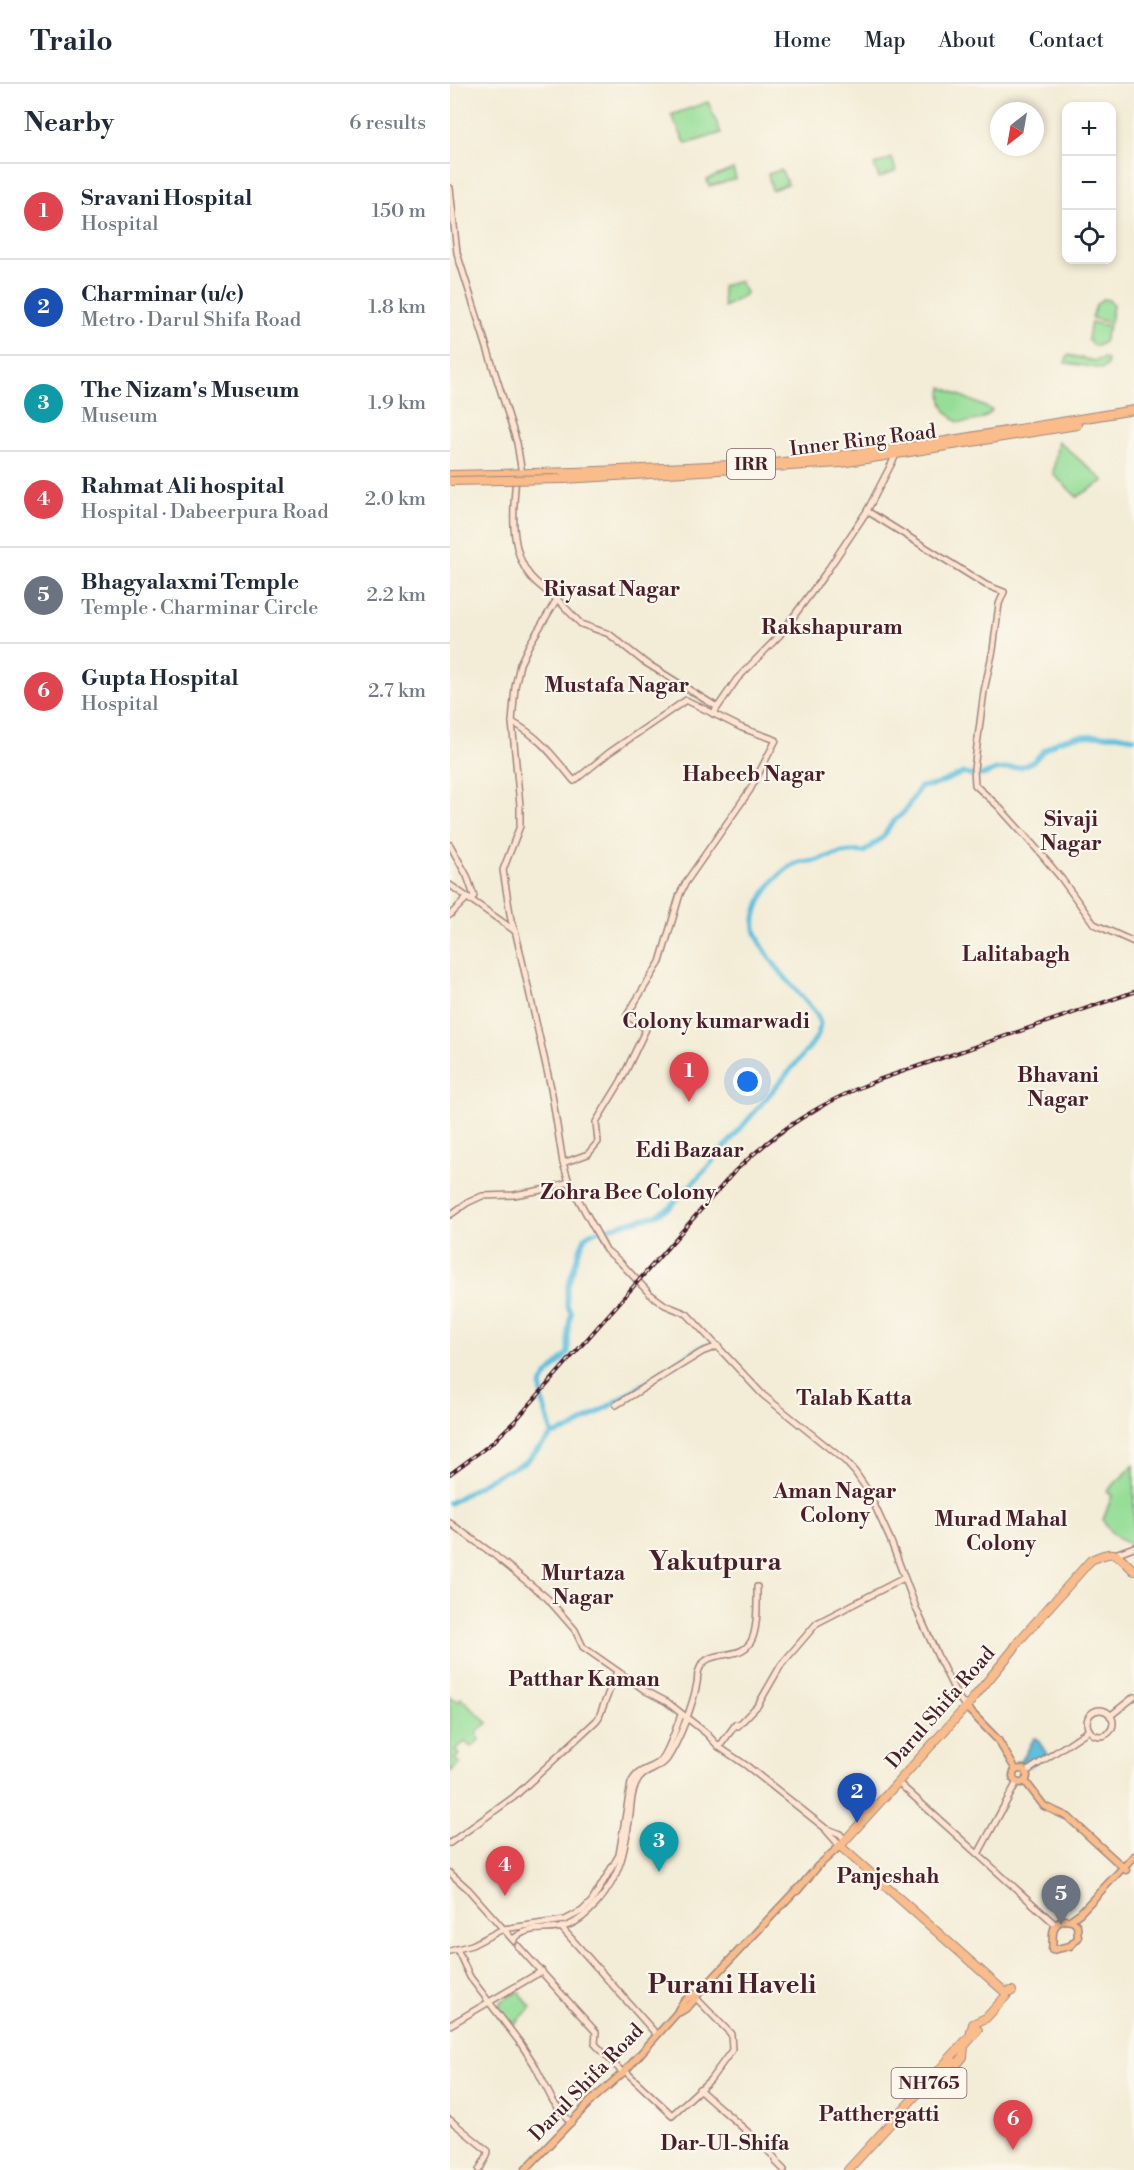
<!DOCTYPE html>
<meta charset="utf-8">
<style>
body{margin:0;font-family:"Libre Bodoni",serif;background:#f6f6f7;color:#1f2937}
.controls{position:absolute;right:18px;top:18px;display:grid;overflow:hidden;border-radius:12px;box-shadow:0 3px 9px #0003}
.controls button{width:54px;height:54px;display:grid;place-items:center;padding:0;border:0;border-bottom:2px solid #e0e1e3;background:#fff;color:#1f2937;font:30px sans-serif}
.compass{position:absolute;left:540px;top:18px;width:54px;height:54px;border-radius:50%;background:#fff;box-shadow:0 3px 9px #0003;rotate:211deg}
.you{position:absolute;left:298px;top:998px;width:21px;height:21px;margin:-15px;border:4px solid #fff;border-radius:50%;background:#1a73e8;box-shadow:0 0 0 9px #1a73e833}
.badge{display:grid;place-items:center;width:39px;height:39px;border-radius:50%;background:#d93025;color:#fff;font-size:20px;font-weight:700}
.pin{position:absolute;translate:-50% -50px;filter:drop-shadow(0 2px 3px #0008)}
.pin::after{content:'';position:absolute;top:32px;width:21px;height:18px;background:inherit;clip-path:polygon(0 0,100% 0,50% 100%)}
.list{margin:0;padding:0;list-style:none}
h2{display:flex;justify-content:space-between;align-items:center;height:78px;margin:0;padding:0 24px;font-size:26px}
h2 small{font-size:20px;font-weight:400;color:#747a83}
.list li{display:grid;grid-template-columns:39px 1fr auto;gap:18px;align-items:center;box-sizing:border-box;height:96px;padding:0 24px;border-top:2px solid #e0e1e3}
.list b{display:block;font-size:22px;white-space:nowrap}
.list p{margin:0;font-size:20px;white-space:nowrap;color:#747a83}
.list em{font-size:20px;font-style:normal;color:#747a83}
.icon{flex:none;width:33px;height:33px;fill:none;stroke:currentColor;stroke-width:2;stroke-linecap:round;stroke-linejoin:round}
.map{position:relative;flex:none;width:684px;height:2086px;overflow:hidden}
header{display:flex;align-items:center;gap:36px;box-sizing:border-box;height:84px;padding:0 30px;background:#fff;border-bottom:2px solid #e0e1e3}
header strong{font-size:28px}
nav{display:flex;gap:33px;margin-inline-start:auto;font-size:21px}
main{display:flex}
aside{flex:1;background:#fff}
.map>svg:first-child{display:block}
.green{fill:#96de98;stroke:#707e62;stroke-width:1.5}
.water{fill:#5fbfde;stroke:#546f84;stroke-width:1.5}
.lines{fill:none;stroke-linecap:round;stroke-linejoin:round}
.river{stroke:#5fbfde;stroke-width:5}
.secondary-casing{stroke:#9e8680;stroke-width:8}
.primary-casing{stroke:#9e8680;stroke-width:9}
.highway-casing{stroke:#9e8680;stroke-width:10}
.secondary{stroke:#fde4d0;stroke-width:5}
.primary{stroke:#f9bc8a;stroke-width:6}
.highway{stroke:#f9bc8a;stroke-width:8}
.rail-casing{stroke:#4a1f2b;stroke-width:4}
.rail{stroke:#fbf7ec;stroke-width:1.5;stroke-dasharray:4.5;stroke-linecap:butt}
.highway-bridge-casing{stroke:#9e8680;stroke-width:10;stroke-linecap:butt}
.highway-bridge{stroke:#f9bc8a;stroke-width:8}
.labels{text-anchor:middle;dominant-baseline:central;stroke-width:4.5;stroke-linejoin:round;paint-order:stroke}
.shield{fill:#fbf7ec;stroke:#7f6065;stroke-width:1.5}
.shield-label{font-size:18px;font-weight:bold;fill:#4a1f2b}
.street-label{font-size:20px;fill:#4a1f2b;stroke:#fbf7ec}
.neighbourhood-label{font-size:21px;font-weight:bold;fill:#4a1f2b;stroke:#fbf7ec}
.district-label{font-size:26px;font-weight:bold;fill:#4a1f2b;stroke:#fbf7ec}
</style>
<header>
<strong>Trailo</strong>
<nav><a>Home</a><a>Map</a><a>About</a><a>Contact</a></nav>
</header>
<main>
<aside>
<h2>Nearby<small>6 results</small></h2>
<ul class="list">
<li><span class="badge" style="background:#e0444e">1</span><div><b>Sravani Hospital</b><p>Hospital</p></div><em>150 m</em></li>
<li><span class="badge" style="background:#1a4fb4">2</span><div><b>Charminar (u/c)</b><p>Metro · Darul Shifa Road</p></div><em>1.8 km</em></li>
<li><span class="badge" style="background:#0f9aa8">3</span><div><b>The Nizam's Museum</b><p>Museum</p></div><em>1.9 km</em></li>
<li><span class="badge" style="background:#e0444e">4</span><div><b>Rahmat Ali hospital</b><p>Hospital · Dabeerpura Road</p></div><em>2.0 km</em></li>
<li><span class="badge" style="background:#6b7280">5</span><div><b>Bhagyalaxmi Temple</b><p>Temple · Charminar Circle</p></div><em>2.2 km</em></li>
<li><span class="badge" style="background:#e0444e">6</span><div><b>Gupta Hospital</b><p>Hospital</p></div><em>2.7 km</em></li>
</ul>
</aside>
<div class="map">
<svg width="684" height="2086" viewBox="0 0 684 2086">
<rect width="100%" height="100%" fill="#fbf7ec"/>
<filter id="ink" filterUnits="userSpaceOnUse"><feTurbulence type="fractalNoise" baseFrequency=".0167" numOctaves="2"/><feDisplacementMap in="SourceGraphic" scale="12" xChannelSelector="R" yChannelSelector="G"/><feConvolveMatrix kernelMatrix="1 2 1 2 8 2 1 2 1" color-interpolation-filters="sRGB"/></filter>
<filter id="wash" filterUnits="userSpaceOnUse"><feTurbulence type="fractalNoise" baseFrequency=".008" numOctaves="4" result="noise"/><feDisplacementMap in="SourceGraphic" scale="24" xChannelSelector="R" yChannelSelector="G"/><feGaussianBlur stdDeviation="1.35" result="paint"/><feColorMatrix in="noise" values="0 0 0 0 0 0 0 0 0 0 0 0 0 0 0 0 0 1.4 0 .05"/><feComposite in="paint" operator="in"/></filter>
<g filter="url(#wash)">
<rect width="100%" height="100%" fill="#f3ecd6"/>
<g class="green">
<path d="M258 18 271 49 236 60 221 31Z"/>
<path d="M442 74 446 87 429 94 424 81Z"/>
<path d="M283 85 286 95 259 102 257 96Z"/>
<path d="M331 86 338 100 322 106 318 90Z"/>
<path d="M289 197 296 208 295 211 274 223 272 202Z"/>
<path d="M653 215 659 216 663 222 660 239 642 234 646 221Z"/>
<path d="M641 238 659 242 654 258 647 262H643L638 255Z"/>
<path d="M618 271 644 277 654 274 657 276V281L653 285 615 279Z"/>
<path d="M492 303 542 326C536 336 520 339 508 338 495 330 489 319 492 303Z"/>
<path d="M608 357 654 397 627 413 603 390Z"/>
<path d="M684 1381V1460C672 1460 658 1448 653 1436L662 1412 657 1407Z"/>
<path d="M0 1613 9 1617 11 1614 38 1639 26 1649 30 1655 21 1663 15 1658 5 1666 9 1671 5 1675 10 1680 0 1688Z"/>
<path d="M69 1907 81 1924 64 1940 59 1939 48 1926 50 1918Z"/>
</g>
<path class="water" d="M584 1654 587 1655 597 1670 579 1683 567 1679 574 1673Z"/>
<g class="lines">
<g class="river">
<path d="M102 1351C100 1338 86 1307 93 1297 99 1287 111 1278 118 1269V1246L121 1229 117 1221V1205L129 1167 136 1152 140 1149 206 1131 220 1123 256 1085 359 964 368 951 370 939 367 931C348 906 322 883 308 854 295 828 324 789 347 779 352 776 359 778 365 777 385 771 391 767 414 768L433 753 441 740 455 727 470 703 485 701 513 689 519 691H533L546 686 571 683 584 677 593 667 608 657 626 652 666 651 684 654"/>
<path d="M0 1419 43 1393 75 1378 102 1351 121 1345 195 1300 241 1269 257 1261"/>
</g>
</g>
</g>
<g filter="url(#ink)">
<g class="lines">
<g class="secondary-casing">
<g id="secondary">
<path d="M0 104 7 169 57 327 67 359 72 390"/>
<path d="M66 393C63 425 59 466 81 493 89 502 98 508 107 515L79 561 70 580 65 603 62 638 70 721V742L53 786 61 836 66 850 101 1004 113 1079 119 1098 156 1166 170 1178 200 1210 215 1221 237 1230 313 1311 395 1377 405 1388 418 1407 440 1455 466 1524 489 1575 508 1613 516 1623"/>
<path d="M417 427 536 501 554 508 549 520 543 566 534 607 524 685 525 701 548 722 585 763 611 794 644 840 684 858"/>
<path d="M107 515 131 540 159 550 193 577 267 623"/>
<path d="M263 630 287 595 329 552 375 490 417 427 446 371"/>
<path d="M62 638C89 652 105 674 124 697L160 668 236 616 292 644 326 656 300 706 236 798 230 810 210 878 177 931 196 945 171 997 146 1038 148 1058 138 1070 113 1079"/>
<path d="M0 761 17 792 24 812 20 816"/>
<path d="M0 801 65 847"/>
<path d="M0 831 17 814"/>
<path d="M0 1131 17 1119 32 1112 64 1111 97 1105 119 1098"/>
<path d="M166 1321 252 1268 268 1262"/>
<path d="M0 1439 43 1470 97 1514 125 1546 133 1563 196 1607 217 1618 256 1649 269 1663 297 1682 375 1744 390 1750 395 1756"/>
<path d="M665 1470 684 1463"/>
<circle cx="650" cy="1639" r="13"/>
<path d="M660 1632 684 1613"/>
<path d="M269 1663 286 1640 288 1642 308 1621 331 1581 367 1539 454 1494"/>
<path d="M576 1688 639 1646"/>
<path d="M452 1702 605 1840"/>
<path d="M376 1746 390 1762"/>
<path d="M0 1759 64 1713 146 1637 149 1633 167 1587"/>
<path d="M528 1770 567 1698"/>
<path d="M0 1789 18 1805 64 1857"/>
<path d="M111 1843 207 1951"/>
<path d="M63 1855C84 1838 98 1850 119 1841 130 1837 139 1828 147 1819 171 1792 175 1765 180 1731 181 1721 181 1709 186 1700 192 1685 209 1687 217 1675 229 1657 243 1621 247 1599 248 1595 247 1590 249 1586 257 1562 294 1580 303 1553 308 1538 307 1519 307 1503"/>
<path d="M68 1862 146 1948 145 1960 173 1989 175 1987 222 2031 260 1996 282 1966 281 1950 246 1914"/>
<path d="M7 1865 20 1893 71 1960 84 1980 103 2017 121 2039"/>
<path d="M0 1867 22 1861 53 1845 115 1836 132 1827 142 1817 169 1771 181 1699C189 1684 196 1687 208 1679 218 1672 226 1643 231 1631"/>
<path d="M0 1941 92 1887"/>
<path d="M249 2005C262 2018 325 2069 328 2079"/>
<path d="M0 2036 38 2067 37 2072 29 2086"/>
<path d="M326 2078 334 2086"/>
</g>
</g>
<g class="primary-casing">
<g id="primary">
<path d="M516 1623 548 1656 566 1686"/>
<circle cx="570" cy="1692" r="7"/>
<path d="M575 1697 594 1722 618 1733 676 1786"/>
<path d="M347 1807 368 1782 390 1762"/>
<path d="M614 1836 622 1837 627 1841 628 1854 620 1862 602 1866C604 1853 599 1841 614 1836Z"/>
<path d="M620 1836 630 1829 684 1772"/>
<path d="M227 1929C230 1921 240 1909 249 1909"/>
<path d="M75 2086 141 2017 175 1987 227 1929C235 1927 245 1917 249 1909L348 1804"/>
</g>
</g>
<g class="highway-casing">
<g id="highway">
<path d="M0 391 125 388 324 379 447 365 684 326"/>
<path d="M114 395 391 379 627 341"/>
<path d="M556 1909 390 1762 516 1623 563 1566 568 1558 641 1476C666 1465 665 1468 684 1487"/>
<path d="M497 1983 502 1978 508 1979 513 1973 514 1962 528 1946"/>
<path d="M398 2086 520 1952 523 1940 536 1934 556 1912 557 1908 562 1907"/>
</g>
</g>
<use href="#secondary" class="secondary"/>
<use href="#primary" class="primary"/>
<use href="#highway" class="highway"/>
<g class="rail-casing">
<path id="rail" d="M0 1390 42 1359 66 1336 285 1087C330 1044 370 1019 428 996L684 908"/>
</g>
<use href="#rail" class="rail"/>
<g class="highway-bridge-casing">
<path id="highway-bridge" d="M0 397 114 395"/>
</g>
<use href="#highway-bridge" class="highway-bridge"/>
</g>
</g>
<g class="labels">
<g class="shield">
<rect x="277" y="365" width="48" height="30" rx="4.5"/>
<rect x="441.5" y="1984" width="75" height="30" rx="4.5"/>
</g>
<g class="shield-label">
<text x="301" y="380">IRR</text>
<text x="479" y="1999">NH765</text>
</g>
<g class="street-label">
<text transform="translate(413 357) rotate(-7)">Inner Ring Road</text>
<text transform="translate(491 1624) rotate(-49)">Darul Shifa Road</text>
<text transform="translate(137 1999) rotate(-46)">Darul Shifa Road</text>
</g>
<g class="neighbourhood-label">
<text x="162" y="506">Riyasat Nagar</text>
<text x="382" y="544">Rakshapuram</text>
<text x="167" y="602">Mustafa Nagar</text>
<text x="304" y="691">Habeeb Nagar</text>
<text x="621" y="736">Sivaji<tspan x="621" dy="24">Nagar</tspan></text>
<text x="566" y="871">Lalitabagh</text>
<text x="266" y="938">Colony kumarwadi</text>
<text x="608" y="992">Bhavani<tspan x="608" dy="24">Nagar</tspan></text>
<text x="240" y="1067">Edi Bazaar</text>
<text x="178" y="1109">Zohra Bee Colony</text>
<text x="404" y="1315">Talab Katta</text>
<text x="385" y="1408">Aman Nagar<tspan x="385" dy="24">Colony</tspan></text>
<text x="551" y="1436">Murad Mahal<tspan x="551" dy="24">Colony</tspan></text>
<text x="133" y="1490">Murtaza<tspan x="133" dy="24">Nagar</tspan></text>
<text x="134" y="1596">Patthar Kaman</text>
<text x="438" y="1793">Panjeshah</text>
<text x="429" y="2031">Patthergatti</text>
<text x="275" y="2060">Dar-Ul-Shifa</text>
</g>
<g class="district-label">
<text x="265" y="1478">Yakutpura</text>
<text x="282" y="1901">Purani Haveli</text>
</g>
</g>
</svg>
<div class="controls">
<button>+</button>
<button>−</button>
<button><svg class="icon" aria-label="locate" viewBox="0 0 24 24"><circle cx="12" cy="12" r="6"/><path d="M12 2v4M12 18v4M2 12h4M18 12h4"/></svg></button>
</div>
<svg class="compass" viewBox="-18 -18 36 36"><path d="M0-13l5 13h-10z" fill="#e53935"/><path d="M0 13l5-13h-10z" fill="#747a83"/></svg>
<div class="you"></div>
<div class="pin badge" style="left:239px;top:1018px;background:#e0444e">1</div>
<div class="pin badge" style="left:407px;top:1739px;background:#1a4fb4">2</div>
<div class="pin badge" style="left:209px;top:1788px;background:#0f9aa8">3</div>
<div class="pin badge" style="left:55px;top:1812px;background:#e0444e">4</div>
<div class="pin badge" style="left:611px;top:1841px;background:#6b7280">5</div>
<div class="pin badge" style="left:563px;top:2066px;background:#e0444e">6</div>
</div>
</main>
